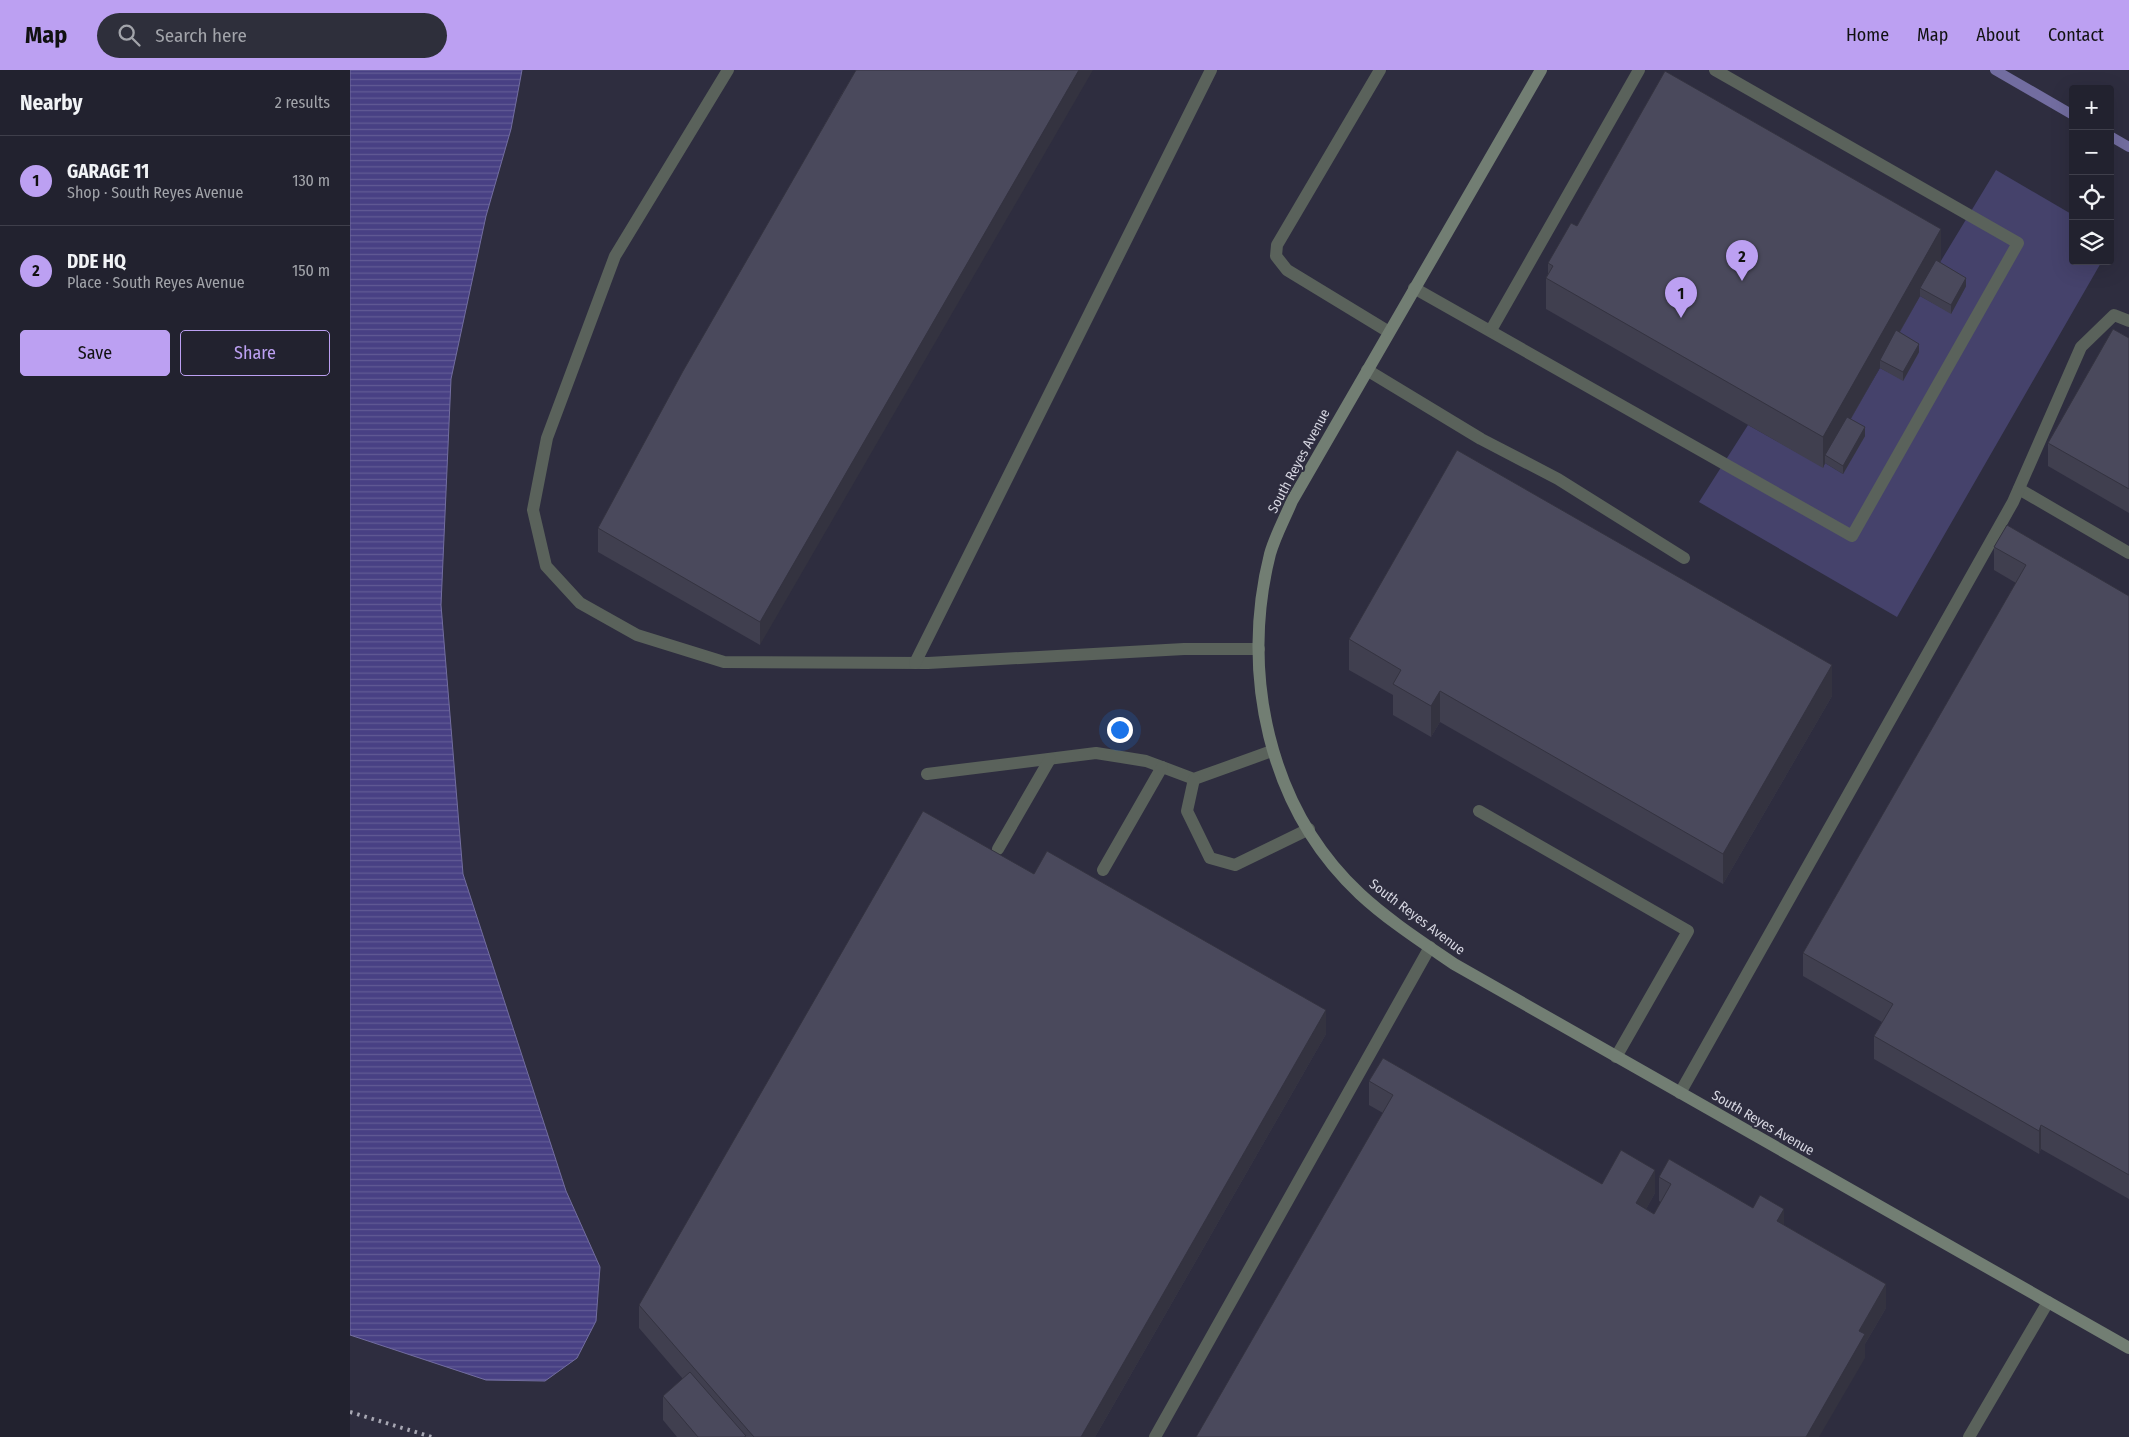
<!DOCTYPE html>
<meta charset="utf-8">
<style>
body{margin:0;font-family:"Fira Sans Condensed",sans-serif;background:#2e2f3b;color:#f1f3f6}
.controls{position:absolute;right:15px;top:15px;display:grid;overflow:hidden;border-radius:5px;box-shadow:0 5px 20px #0002}
.controls button{width:45px;height:45px;display:grid;place-items:center;padding:0;border:0;border-bottom:1px solid #3f3f4b;background:#22222f;color:#f1f3f6;font:25px sans-serif}
.you{position:absolute;left:769px;top:659px;width:18px;height:18px;margin:-12px;border:4px solid #fff;border-radius:50%;background:#1a73e8;box-shadow:0 0 0 8px #1a73e833}
.badge{display:grid;place-items:center;width:32px;height:32px;border-radius:50%;background:#bca0f2;color:#111;font-size:16px;font-weight:700}
.pin{position:absolute;translate:-50% -41px;filter:drop-shadow(0 1px 2px #0008)}
.pin::after{content:'';position:absolute;top:26px;width:18px;height:15px;background:inherit;clip-path:polygon(0 0,100% 0,50% 100%)}
.list{margin:0;padding:0;list-style:none}
h2{display:flex;justify-content:space-between;align-items:center;height:65px;margin:0;padding:0 20px;font-size:21px}
h2 small{font-size:16px;font-weight:400;color:#a2a4aa}
.list li{display:grid;grid-template-columns:32px 1fr auto;gap:15px;align-items:center;box-sizing:border-box;height:90px;padding:0 20px;border-top:1px solid #3f3f4b}
.list b{display:block;font-size:19px;white-space:nowrap}
.list p{margin:0;font-size:16px;white-space:nowrap;color:#a2a4aa}
.list em{font-size:16px;font-style:normal;color:#a2a4aa}
.actions{display:flex;gap:10px;padding:15px 20px}
.actions a{flex:1;padding:11px 0;border:1px solid #bca0f2;border-radius:5px;text-align:center;font-size:18px;color:#bca0f2}
.actions .main{background:#bca0f2;color:#111}
.icon{flex:none;width:28px;height:28px;fill:none;stroke:currentColor;stroke-width:2;stroke-linecap:round;stroke-linejoin:round}
.map{position:relative;flex:none;width:1779px;height:1367px;overflow:hidden}
header{display:flex;align-items:center;gap:30px;box-sizing:border-box;height:70px;padding:0 25px;background:#bca0f2;color:#111}
header strong{font-size:24px}
nav{display:flex;gap:28px;margin-inline-start:auto;font-size:18px}
.search{width:350px;height:45px;background:#2e2f3b;display:flex;align-items:center;gap:12px;box-sizing:border-box;padding:0 18px;border-radius:28px;color:#a2a4aa;font-size:19px}
main{display:flex}
aside{flex:1;background:#22222f}
.map>svg:first-child{display:block}
.garden{fill:#45426b}
.water{fill:url(#water-rules);stroke:#726da0}
.lines{fill:none;stroke-linecap:round;stroke-linejoin:round}
.stream{stroke:#726da0;stroke-width:10}
.lane{stroke:#5a625b;stroke-width:12}
.secondary{stroke:#727e73;stroke-width:12}
.rail{stroke:#a7a7b3;stroke-width:4;stroke-dasharray:2.5 5;stroke-linecap:butt}
.wall{fill:#403f4f}
.shaded-wall{fill:#343340}
.building{fill:#4a495c;stroke:#343340}
.labels{text-anchor:middle;dominant-baseline:central;stroke-width:4.5;stroke-linejoin:round;paint-order:stroke}
.street-label{font-size:14px;fill:#d5d5e0;stroke:#2e2d3f}
</style>
<header>
<strong>Map</strong>
<div class="search"><svg class="icon" aria-label="search" viewBox="0 0 24 24"><circle cx="10" cy="10" r="6"/><path d="M15 15l6 6"/></svg>Search here</div>
<nav><a>Home</a><a>Map</a><a>About</a><a>Contact</a></nav>
</header>
<main>
<aside>
<h2>Nearby<small>2 results</small></h2>
<ul class="list">
<li><span class="badge">1</span><div><b>GARAGE 11</b><p>Shop · South Reyes Avenue</p></div><em>130 m</em></li>
<li><span class="badge">2</span><div><b>DDE HQ</b><p>Place · South Reyes Avenue</p></div><em>150 m</em></li>
</ul>
<div class="actions"><a class="main">Save</a><a>Share</a></div>
</aside>
<div class="map">
<svg width="1779" height="1367" viewBox="0 0 1779 1367">
<defs>
<pattern id="water-rules" width="6" height="5" patternUnits="userSpaceOnUse" patternTransform="scale(1.25)"><rect width="6" height="5" fill="#484084"/><path d="M0 2.5h6" fill="none" stroke="#625b95"/></pattern>
</defs>
<rect width="100%" height="100%" fill="#2e2d3f"/>
<path class="garden" d="M1646 100 1723 145V191H1752L1547 547 1349 432 1398 355 1473 397 1475 393 1493 404 1497 355 1530 298 1553 310 1546 268 1570 226 1601 243 1616 216 1586 199Z"/>
<path class="water" d="M0 0H172L161 59 136 146 101 309 91 535 113 804 216 1121 250 1197 246 1251 227 1288 195 1311 136 1310 0 1265Z"/>
<g class="lines">
<g class="stream">
<path d="M1645 0 1723 45"/>
<path d="M1760 66 1779 77"/>
</g>
<g class="lane">
<path d="M378 0 265 186 197 368 183 440 196 496 230 533 287 565 374 592 578 593 834 579H909"/>
<path d="M1030 0 927 175 926 186 937 200 1039 262"/>
<path d="M1064 218 1502 466 1668 173 1365 0"/>
<path d="M1141 260 1289 0"/>
<path d="M1017 300 1131 369 1208 409 1334 488"/>
<path d="M1669 419 1779 483"/>
<path d="M565 593 861 0"/>
<path d="M577 704 746 683 796 691 844 709 922 681"/>
<path d="M844 709 837 741 860 788 885 795 959 759"/>
<path d="M1129 741 1338 861 1266 987"/>
<path d="M648 779 700 689"/>
<path d="M753 800 812 697"/>
<path d="M1330 1023 1663 432 1731 277 1764 245 1779 251"/>
<path d="M805 1367 1080 877"/>
<path d="M1619 1367 1698 1232"/>
</g>
<path class="secondary" d="M1191 0 942 431C935 448 925 466 920 484 890 602 918 738 1010 824 1038 850 1072 872 1104 894L1779 1278"/>
<path class="rail" d="M0 1342 82 1367"/>
</g>
<g class="wall">
<path d="M495 18 410 575 248 482V458Z"/>
<path d="M1227 156 1591 190 1590 192 1616 216 1601 244 1570 226 1550 262 1569 282 1553 311 1530 298V297L1501 349 1515 366 1493 404 1475 393 1473 398 1196 239V208L1198 204V193Z"/>
<path d="M1779 268V443L1698 396V373Z"/>
<path d="M1644 477 1779 526V1129L1691 1079 1689 1084 1524 989V966L1532 952 1453 906V883L1666 513 1644 500Z"/>
<path d="M999 569 1482 626 1373 814 1090 652 1081 667 1043 645V625L999 600Z"/>
<path d="M684 804 976 964 745 1367H327L313 1350V1326L333 1309 289 1258V1235Z"/>
<path d="M1019 1011 1252 1114 1305 1123 1296 1139 1304 1144 1311 1132 1309 1131V1107L1434 1156 1536 1238 1515 1274V1288L1033 1043 1019 1035Z"/>
</g>
<g class="shaded-wall">
<path d="M729 0H743L410 575V552Z"/>
<path d="M1591 159V190L1574 220 1570 218V226L1533 291 1530 290V297L1479 387 1475 385V393L1473 398V367Z"/>
<path d="M1616 208V216L1601 244V235Z"/>
<path d="M1569 274V282L1553 311V302Z"/>
<path d="M1515 357V366L1493 404V396Z"/>
<path d="M1482 595V626L1373 814V784Z"/>
<path d="M1090 621V652L1081 667V636Z"/>
<path d="M976 940V964L745 1367H731Z"/>
<path d="M1691 1055V1079L1689 1084V1061Z"/>
<path d="M1305 1100V1123L1286 1157V1133Z"/>
<path d="M1434 1139V1162L1427 1151Z"/>
<path d="M1536 1214V1238L1515 1274V1288L1469 1367H1456L1509 1261Z"/>
</g>
<g class="building">
<path d="M506 0H729L410 552 248 458 333 301Z"/>
<path d="M1315 1 1591 159 1473 367 1196 208 1203 196 1198 193 1221 153 1227 156Z"/>
<path d="M1586 190 1616 208 1601 235 1570 218Z"/>
<path d="M1763 259 1779 268V419L1698 373Z"/>
<path d="M1546 260 1569 274 1553 302 1530 290Z"/>
<path d="M1497 347 1515 357 1493 396 1475 385Z"/>
<path d="M1107 380 1482 595 1373 784 1090 621 1081 636 1043 614 1051 600 999 569Z"/>
<path d="M1657 455 1779 526V1105L1691 1055 1689 1061 1524 966 1543 934 1453 883 1676 495 1644 477Z"/>
<path d="M573 741 684 804 697 781 976 940 731 1367H404L289 1235Z"/>
<path d="M1033 988 1252 1114 1271 1080 1305 1100 1286 1133 1304 1144 1321 1114 1309 1107 1319 1089 1403 1138 1410 1125 1434 1139 1427 1151 1536 1214 1509 1261 1515 1264 1456 1367H846L1043 1025 1019 1011Z"/>
<path d="M340 1302 396 1366 394 1367H348L313 1326Z"/>
</g>
<g class="labels">
<g class="street-label">
<text transform="translate(949 391) rotate(-62)">South Reyes Avenue</text>
<text transform="translate(1067 847) rotate(37)">South Reyes Avenue</text>
<text transform="translate(1413 1053) rotate(30)">South Reyes Avenue</text>
</g>
</g>
</svg>
<div class="controls">
<button>+</button>
<button>−</button>
<button><svg class="icon" aria-label="locate" viewBox="0 0 24 24"><circle cx="12" cy="12" r="6"/><path d="M12 2v4M12 18v4M2 12h4M18 12h4"/></svg></button>
<button><svg class="icon" aria-label="layers" viewBox="0 0 24 24"><path d="M12 4l9 5-9 5-9-5zM3 14l9 5 9-5"/></svg></button>
</div>
<div class="you"></div>
<div class="pin badge" style="left:1331px;top:248px">1</div>
<div class="pin badge" style="left:1392px;top:211px">2</div>
</div>
</main>
